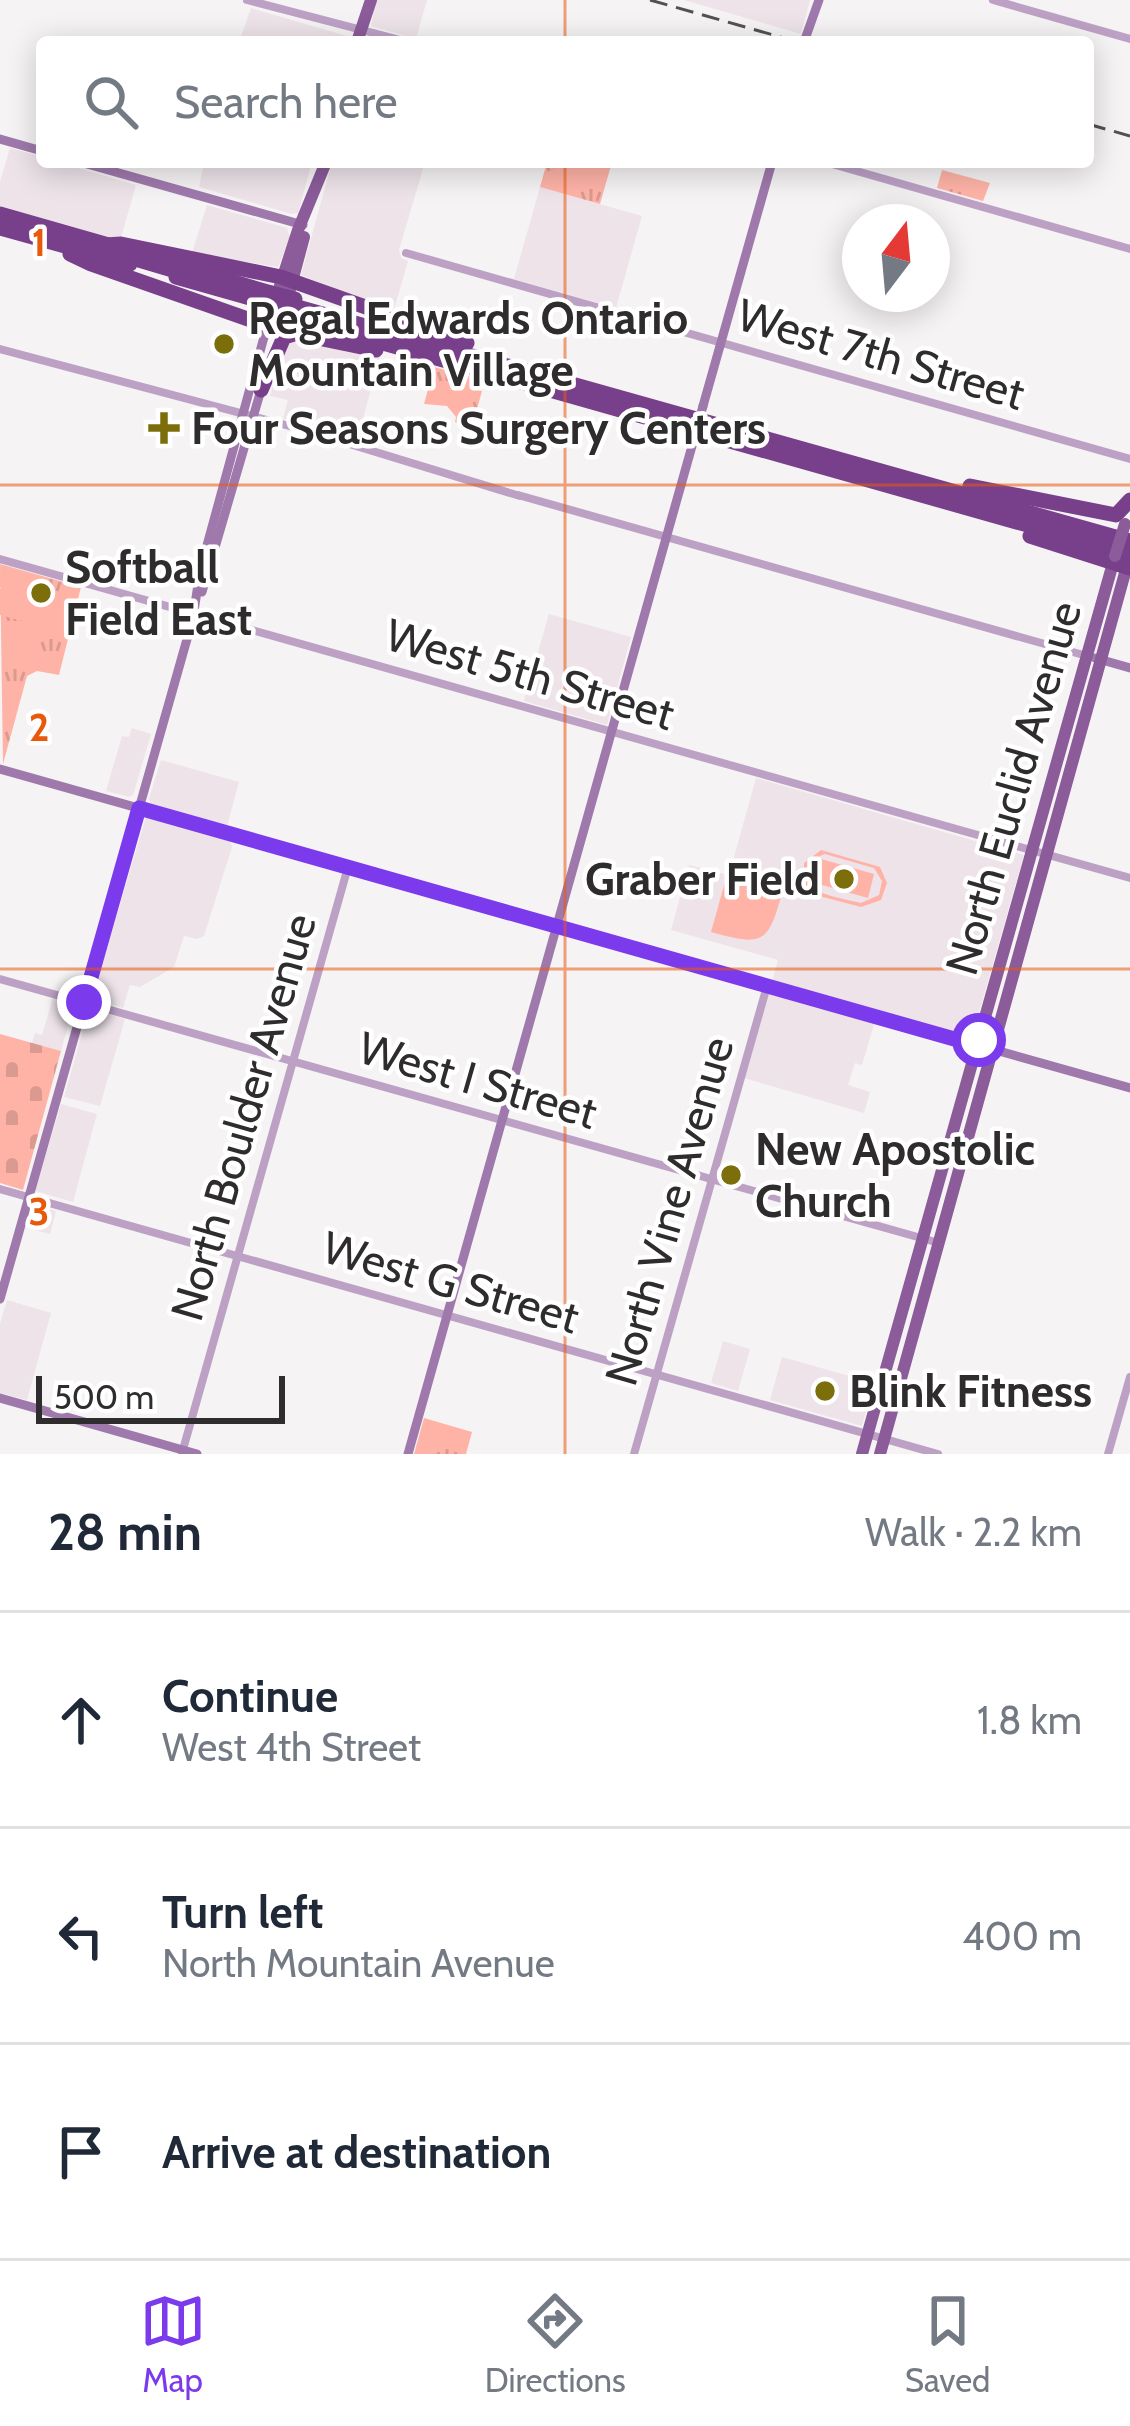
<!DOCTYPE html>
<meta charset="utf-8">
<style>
body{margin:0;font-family:Cabin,sans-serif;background:#f6f6f7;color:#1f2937}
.compass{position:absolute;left:842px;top:204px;width:108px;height:108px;border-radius:50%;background:#fff;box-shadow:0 6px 30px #0003;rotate:16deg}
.scale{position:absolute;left:36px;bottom:30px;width:249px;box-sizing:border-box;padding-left:12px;border:6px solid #2e2c2d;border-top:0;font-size:33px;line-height:42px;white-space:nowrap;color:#2e2c2d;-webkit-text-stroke:9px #fff;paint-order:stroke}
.stop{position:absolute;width:36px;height:36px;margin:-27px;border:9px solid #7c3aed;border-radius:50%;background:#fff}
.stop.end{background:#7c3aed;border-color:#fff;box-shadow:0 3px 12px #0008}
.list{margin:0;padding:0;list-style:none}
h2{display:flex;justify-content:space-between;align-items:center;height:156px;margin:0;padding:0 48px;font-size:51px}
h2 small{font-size:39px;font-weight:400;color:#747a83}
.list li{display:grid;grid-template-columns:78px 1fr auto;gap:36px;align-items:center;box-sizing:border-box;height:216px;padding:0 48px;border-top:3px solid #e0e1e3}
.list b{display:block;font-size:45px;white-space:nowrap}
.list p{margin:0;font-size:39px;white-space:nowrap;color:#747a83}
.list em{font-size:39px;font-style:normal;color:#747a83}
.icon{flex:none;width:66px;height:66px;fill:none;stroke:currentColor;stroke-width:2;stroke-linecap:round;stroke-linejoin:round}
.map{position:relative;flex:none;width:1130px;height:1454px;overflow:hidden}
.search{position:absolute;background:#fff;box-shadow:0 6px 30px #0003;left:36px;right:36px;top:36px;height:132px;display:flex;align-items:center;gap:30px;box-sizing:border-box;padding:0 42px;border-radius:12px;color:#747a83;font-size:45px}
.sheet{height:804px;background:#fff}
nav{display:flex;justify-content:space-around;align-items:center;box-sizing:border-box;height:168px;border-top:3px solid #e0e1e3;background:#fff;font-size:33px;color:#747a83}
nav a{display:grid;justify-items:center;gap:6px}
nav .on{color:#7c3aed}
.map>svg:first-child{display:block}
.built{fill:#ede3e9}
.grass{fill:url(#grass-tufts)}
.cemetery{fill:url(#cemetery-stones)}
.pitch{fill:#ffb3a7;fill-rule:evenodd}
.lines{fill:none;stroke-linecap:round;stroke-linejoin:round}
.tertiary{stroke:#bca1c5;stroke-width:8}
.secondary{stroke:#9f79ac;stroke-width:9}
.primary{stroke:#8b5b9a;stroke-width:12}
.motorway{stroke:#78408a;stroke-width:15}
.rail{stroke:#535152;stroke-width:3;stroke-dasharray:18 9;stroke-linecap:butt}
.secondary-bridge{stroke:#9f79ac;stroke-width:9}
.primary-bridge{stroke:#8b5b9a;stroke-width:12}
.motorway-bridge{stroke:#78408a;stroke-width:15}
.route{stroke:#7c3aed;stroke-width:15}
.grid{fill:none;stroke:#e8590c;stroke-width:3;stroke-opacity:0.55}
.poi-dot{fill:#7c6e0b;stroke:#fff;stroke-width:4.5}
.labels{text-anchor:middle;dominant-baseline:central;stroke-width:9;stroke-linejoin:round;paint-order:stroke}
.poi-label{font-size:45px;font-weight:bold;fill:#2e2c2d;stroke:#fff;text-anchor:start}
.street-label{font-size:45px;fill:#2e2c2d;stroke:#fff}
.grid-label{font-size:39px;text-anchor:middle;font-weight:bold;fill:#e8590c;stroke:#fff;stroke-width:9;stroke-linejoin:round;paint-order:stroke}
</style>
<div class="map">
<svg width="1130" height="1454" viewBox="0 0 1130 1454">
<defs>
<pattern id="grass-tufts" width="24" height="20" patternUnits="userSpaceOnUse" patternTransform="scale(3)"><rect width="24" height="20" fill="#ffb3a7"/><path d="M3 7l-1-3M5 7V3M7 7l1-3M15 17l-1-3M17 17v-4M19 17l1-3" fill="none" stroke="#db9a90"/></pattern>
<pattern id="cemetery-stones" width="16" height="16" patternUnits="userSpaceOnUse" patternTransform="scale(3)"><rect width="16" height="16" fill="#ffb3a7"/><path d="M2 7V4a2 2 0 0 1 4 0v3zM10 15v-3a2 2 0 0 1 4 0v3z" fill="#db9a90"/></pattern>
</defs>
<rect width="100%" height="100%" fill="#f6f3f5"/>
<g class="built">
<path d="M376 0H427L416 39 371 26Z"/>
<path d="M684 0H810L801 34Z"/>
<path d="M251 8 347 36 346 42H239Z"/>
<path d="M10 148 42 157V162H58L136 185 120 241 0 206V182Z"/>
<path d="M204 162H312L298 213 292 214 199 187Z"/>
<path d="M332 162H425L399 250 401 258 408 261 393 313 301 275Z"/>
<path d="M540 187 642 216 616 308 514 279Z"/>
<path d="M207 205 287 228 290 237 278 267 192 253Z"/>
<path d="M293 340 381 353 357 440 283 419 288 400 270 396 286 342Z"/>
<path d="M549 614 631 637 607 725 524 701Z"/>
<path d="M132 728 151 734 133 795 129 797 106 791 122 736 129 737Z"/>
<path d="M161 760 239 782 227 826 151 804 149 799Z"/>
<path d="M756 778 1024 855 972 1037 772 982 778 960 671 930 689 865 729 875Z"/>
<path d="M146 817 230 841 232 847 204 936 197 939 184 936 174 967 140 987 130 985 123 1008 92 998Z"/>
<path d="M769 990 875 1021 862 1065 855 1063 848 1085 870 1092 864 1113 744 1078Z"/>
<path d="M53 998 74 1005 61 1051 32 1043 35 1033 42 1035Z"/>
<path d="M89 1009 125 1019 100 1106 64 1097Z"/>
<path d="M61 1104 97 1114 73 1202 35 1191Z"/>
<path d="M34 1205 56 1211 50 1234 27 1228Z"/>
<path d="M7 1300 51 1313 27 1400 0 1393V1324Z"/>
<path d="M723 1341 750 1349 738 1391 711 1383Z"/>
<path d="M782 1357 874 1383 862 1426 770 1400Z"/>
</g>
<g class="grass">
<path d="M547 162H612L600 204 540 187Z"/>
<path d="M942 170 990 183 983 201 937 188Z"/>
<path d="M434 367 472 377 470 387 482 391 472 427 455 422 456 417 447 406 424 404Z"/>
<path d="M0 564 81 587 59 675 37 671 27 676 3 764Z"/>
<path d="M424 1418 472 1432 466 1454H414Z"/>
</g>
<path class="cemetery" d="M0 1034 61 1051 23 1190 0 1183Z"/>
<g class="pitch">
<path d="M556 162H577L582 175 580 193 549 183Z"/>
<path d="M0 571 2 576 4 571 33 579 32 585 37 578 50 586 46 600 37 599 30 623 0 615V589L34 598 31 589 29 595 0 587Z"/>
<path d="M821 850 880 867 887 883 881 900 861 907 804 892V863ZM825 854 874 868 882 881 879 895 861 903C848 900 832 897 820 892 798 882 806 860 825 854Z"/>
<path d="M821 859 874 874 868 898 815 883Z"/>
<path d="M731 878 782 893C768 945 762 946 711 932L725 882Z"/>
</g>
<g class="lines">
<g class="tertiary">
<path d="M247 0 408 42"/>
<path d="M993 0 1130 39"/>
<path d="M825 162 1130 249"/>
<path d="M406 253 1130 459"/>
<path d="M0 349 297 428 520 496"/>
<path d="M518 495 1087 656"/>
<path d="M0 559 1130 878"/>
<path d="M0 979 939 1243"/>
<path d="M0 1189 938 1454"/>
<path d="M182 1453 348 867"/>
<path d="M634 1454 767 986"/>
<path d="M1108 1454 1130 1377"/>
</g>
<g class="secondary">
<path d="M804 42 819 0"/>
<path d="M0 139 42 151"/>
<path d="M80 162 303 225"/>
<path d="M703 406 772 162"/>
<path d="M202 592 261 390"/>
<path d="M1095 658 1130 668"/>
<path d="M0 769 1130 1088"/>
<path d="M0 1299 193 618 200 571 267 326"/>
<path d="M0 1398 197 1454"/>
<path d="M408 1454 694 439"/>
</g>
<g class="primary">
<path d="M357 42 371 0"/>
<path d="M267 326 298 230 326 162"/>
<path d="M279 330 304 237"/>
<path d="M862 1454 1115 556"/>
<path d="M880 1454 1128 562"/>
</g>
<g class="motorway">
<path d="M0 214 112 246"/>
<path d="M0 228 130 264"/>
<path d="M106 245 121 244 281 277 467 343"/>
<path d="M70 254 91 264 279 330 376 350"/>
<path d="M122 255 186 274"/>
<path d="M176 265 271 293"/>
<path d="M176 277 268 303"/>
<path d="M294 306 1130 541"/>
<path d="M291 317 1130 554"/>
<path d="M261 390 284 337 294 334"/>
<path d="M970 486 1116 515 1130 500"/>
<path d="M1030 536 1130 568"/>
</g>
<g class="rail">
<path d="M650 0 798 42"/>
<path d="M1088 124 1130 136"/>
</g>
<path class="secondary-bridge" d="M694 439 703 406"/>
<path class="primary-bridge" d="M1115 556 1125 524"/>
<g class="motorway-bridge">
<path d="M271 293 295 299"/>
<path d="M268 303 294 311"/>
</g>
</g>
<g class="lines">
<path class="route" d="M84 1002 139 808 972 1044 978 1045 979 1040"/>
</g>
<path class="grid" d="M565 0V42M565 162V1454M0 485H1130M0 969H1130"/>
<g class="poi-dot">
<circle cx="224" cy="344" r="12"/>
<path d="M158 410h12v12h12v12h-12v12h-12v-12h-12v-12h12z"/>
<circle cx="41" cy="593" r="12"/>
<circle cx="844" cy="879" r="12"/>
<circle cx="731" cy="1175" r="12"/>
<circle cx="825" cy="1391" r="12"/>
</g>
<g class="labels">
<g class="poi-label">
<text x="248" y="318">Regal Edwards Ontario<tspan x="248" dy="52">Mountain Village</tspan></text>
<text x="191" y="428">Four Seasons Surgery Centers</text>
<text x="65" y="567">Softball<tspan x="65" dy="52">Field East</tspan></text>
<text x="820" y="879" text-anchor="end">Graber Field</text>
<text x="755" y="1149">New Apostolic<tspan x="755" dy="52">Church</tspan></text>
<text x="849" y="1391">Blink Fitness</text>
</g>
<g class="street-label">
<text transform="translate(881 354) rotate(16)">West 7th Street</text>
<text transform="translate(530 674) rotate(16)">West 5th Street</text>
<text transform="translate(1013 788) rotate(-74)">North Euclid Avenue</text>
<text transform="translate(478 1080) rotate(16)">West I Street</text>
<text transform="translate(243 1117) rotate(-74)">North Boulder Avenue</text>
<text transform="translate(669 1211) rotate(-74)">North Vine Avenue</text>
<text transform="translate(451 1282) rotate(16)">West G Street</text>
</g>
</g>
<g class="grid-label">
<text x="39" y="256">1</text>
<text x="39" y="741">2</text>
<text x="39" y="1225">3</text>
</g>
</svg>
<svg class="compass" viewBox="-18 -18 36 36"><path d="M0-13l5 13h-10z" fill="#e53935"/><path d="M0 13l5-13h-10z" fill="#747a83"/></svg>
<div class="scale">500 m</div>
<div class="stop" style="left:979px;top:1040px"></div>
<div class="stop end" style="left:84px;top:1002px"></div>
<div class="search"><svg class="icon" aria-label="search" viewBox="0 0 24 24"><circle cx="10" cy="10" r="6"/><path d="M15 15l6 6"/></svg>Search here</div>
</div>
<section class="sheet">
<h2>28 min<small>Walk · 2.2 km</small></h2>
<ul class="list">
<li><svg class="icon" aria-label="ahead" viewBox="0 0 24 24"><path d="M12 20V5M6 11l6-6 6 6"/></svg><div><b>Continue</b><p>West 4th Street</p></div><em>1.8 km</em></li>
<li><svg class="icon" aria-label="left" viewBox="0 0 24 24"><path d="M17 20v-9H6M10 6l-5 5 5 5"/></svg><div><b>Turn left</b><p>North Mountain Avenue</p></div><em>400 m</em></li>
<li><svg class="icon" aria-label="arrive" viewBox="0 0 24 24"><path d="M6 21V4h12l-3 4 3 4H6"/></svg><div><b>Arrive at destination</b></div></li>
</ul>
</section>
<nav>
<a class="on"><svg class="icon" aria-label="map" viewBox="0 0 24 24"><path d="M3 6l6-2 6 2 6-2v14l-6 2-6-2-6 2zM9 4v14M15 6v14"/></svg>Map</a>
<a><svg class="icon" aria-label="directions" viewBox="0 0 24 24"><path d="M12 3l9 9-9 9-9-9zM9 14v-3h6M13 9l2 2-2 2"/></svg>Directions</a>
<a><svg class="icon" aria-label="saved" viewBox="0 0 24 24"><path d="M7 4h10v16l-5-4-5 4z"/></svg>Saved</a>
</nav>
